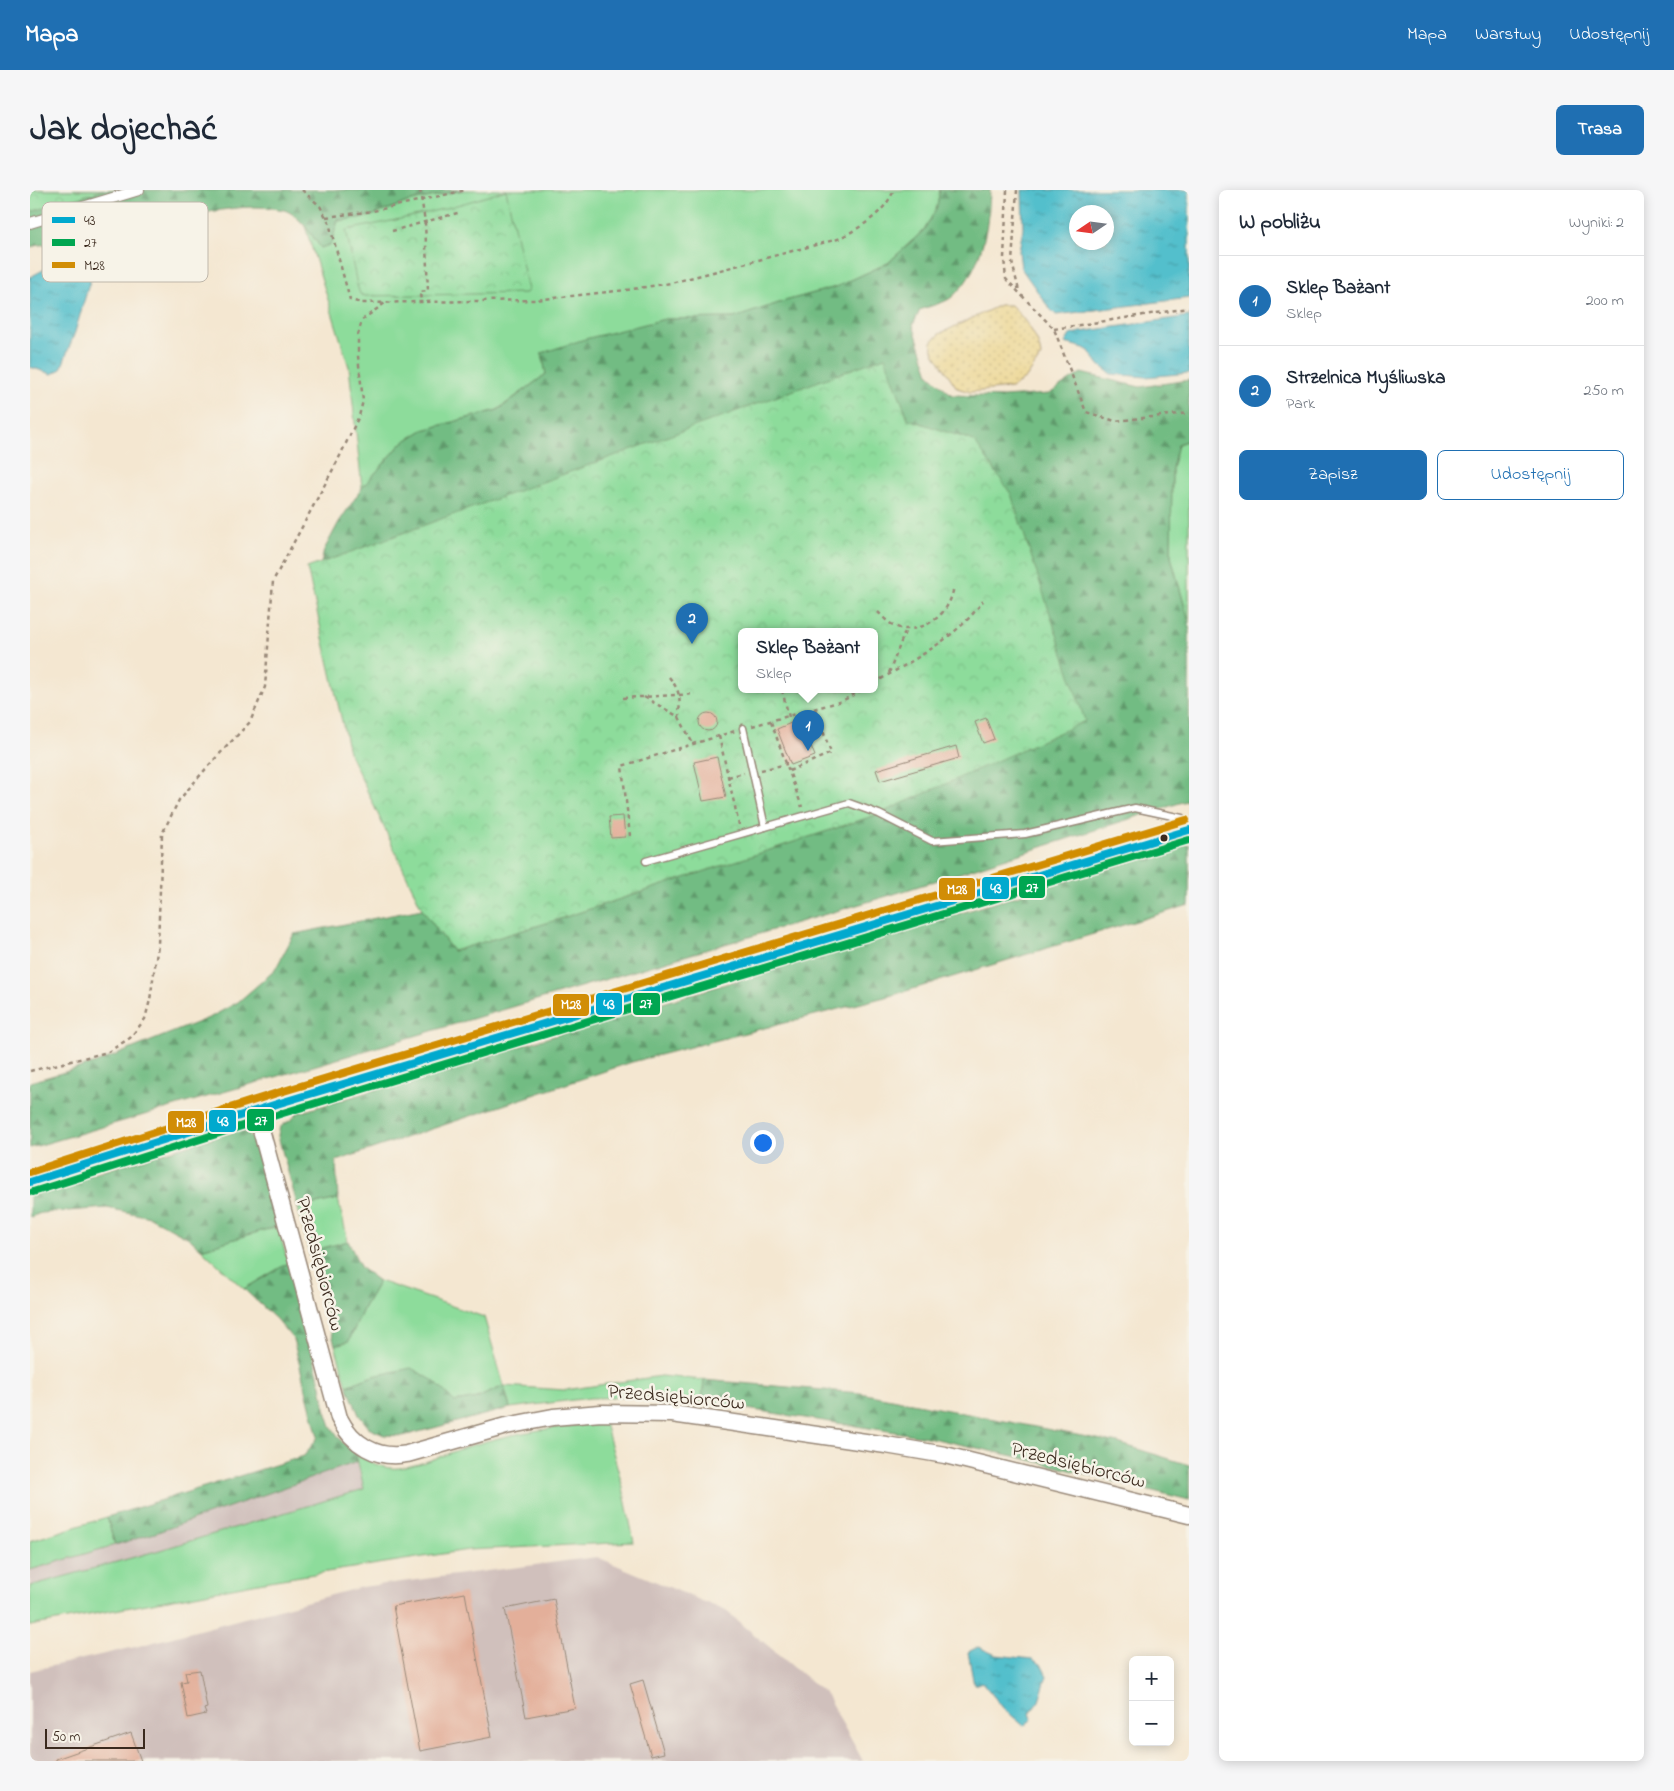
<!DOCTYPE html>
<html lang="pl">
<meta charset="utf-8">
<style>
body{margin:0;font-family:"Indie Flower",sans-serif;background:#f6f6f7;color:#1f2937}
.controls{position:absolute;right:15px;bottom:15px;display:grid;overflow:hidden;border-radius:8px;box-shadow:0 2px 12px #0003}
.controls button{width:45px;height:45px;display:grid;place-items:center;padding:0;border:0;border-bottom:1px solid #e0e1e3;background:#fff;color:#1f2937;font:25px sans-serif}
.compass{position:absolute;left:1039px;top:15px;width:45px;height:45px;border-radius:50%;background:#fff;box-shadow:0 2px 12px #0003;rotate:257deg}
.scale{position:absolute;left:15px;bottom:12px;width:100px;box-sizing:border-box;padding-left:5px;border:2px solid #3b2a1e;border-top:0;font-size:14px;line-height:18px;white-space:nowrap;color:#3b2a1e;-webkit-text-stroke:4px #f7f3e8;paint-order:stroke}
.you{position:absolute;left:732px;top:952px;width:18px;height:18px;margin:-12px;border:4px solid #fff;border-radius:50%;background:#1a73e8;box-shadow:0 0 0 8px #1a73e833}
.badge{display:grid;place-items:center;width:32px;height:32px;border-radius:50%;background:#1f6fb2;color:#fff;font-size:16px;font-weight:700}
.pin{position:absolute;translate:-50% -41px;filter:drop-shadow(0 1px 2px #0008)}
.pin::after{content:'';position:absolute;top:26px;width:18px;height:15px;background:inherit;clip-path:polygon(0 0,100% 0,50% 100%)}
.popup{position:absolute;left:708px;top:438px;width:140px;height:65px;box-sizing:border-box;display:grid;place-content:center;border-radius:8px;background:#fff;filter:drop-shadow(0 1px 4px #0005);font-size:16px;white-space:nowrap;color:#747a83}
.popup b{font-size:19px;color:#1f2937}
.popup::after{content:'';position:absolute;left:50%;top:100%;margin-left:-10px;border:10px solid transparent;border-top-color:#fff}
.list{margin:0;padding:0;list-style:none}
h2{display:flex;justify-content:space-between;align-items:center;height:65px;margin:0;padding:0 20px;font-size:21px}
h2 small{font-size:16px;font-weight:400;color:#747a83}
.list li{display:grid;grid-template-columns:32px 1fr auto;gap:15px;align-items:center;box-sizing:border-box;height:90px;padding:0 20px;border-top:1px solid #e0e1e3}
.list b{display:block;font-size:19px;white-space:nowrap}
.list p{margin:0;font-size:16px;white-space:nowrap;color:#747a83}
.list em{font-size:16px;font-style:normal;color:#747a83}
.actions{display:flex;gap:10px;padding:15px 20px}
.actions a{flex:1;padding:11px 0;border:1px solid #1f6fb2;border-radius:8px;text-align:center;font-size:18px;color:#1f6fb2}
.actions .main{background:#1f6fb2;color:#fff}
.map{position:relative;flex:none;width:1159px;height:1571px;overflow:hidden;border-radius:8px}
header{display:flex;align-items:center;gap:30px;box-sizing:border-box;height:70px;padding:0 25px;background:#1f6fb2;color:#fff}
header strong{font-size:24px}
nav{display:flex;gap:28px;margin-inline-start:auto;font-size:18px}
.intro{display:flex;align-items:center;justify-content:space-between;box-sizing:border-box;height:120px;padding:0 30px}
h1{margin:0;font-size:35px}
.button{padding:12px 22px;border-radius:8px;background:#1f6fb2;color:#fff;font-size:18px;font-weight:700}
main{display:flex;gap:30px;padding:0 30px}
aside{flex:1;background:#fff;border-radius:8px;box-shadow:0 2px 12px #0003}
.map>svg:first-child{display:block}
.industrial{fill:#d0c0bc}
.green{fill:#8ddc9b;stroke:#64835c}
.forest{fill:url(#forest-firs);stroke:#567350}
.sand{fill:url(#sand-dots);stroke:#94825e}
.park{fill:url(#park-crowns);stroke:#64835c;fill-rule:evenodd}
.water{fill:url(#water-ripples);stroke:#477475;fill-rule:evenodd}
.building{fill:#e3af9a}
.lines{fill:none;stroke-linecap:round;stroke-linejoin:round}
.service-casing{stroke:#988878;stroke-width:9}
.pedestrian-casing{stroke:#988878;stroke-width:12}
.tertiary-casing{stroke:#988878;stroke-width:19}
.secondary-casing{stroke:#988878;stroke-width:21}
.path{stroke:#988878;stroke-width:2.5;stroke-dasharray:4 4;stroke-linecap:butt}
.service{stroke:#fff;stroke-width:6}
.pedestrian{stroke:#fff;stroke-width:10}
.tertiary{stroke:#fff;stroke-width:16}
.secondary{stroke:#fff;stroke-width:19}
.bus-1-casing{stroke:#f7f3e8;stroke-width:11}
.bus-2-casing{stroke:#f7f3e8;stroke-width:11}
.bus-3-casing{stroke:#f7f3e8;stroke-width:11}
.bus-1{stroke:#00a9ce;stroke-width:8}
.bus-2{stroke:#00a651;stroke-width:8}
.bus-3{stroke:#d18d06;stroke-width:8}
.bus-dot{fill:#3b2a1e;stroke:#f7f3e8;stroke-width:2}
.labels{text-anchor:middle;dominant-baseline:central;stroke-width:5;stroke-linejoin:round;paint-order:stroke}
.street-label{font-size:21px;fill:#3b2a1e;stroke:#f7f3e8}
.key{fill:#f7f3e8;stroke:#bfb7ab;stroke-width:1}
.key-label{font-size:14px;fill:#3b2a1e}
.line-badge{stroke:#f7f3e8;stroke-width:2}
.badge-label{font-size:14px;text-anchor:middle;font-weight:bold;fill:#fff}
</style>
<header>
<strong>Mapa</strong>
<nav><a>Mapa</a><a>Warstwy</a><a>Udostępnij</a></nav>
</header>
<div class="intro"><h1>Jak dojechać</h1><a class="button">Trasa</a></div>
<main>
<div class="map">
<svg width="1159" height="1571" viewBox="0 0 1159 1571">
<defs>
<pattern id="forest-firs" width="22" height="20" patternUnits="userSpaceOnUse" patternTransform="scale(1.25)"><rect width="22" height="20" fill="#72bc83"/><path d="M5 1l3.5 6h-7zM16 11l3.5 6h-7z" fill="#5f996b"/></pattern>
<pattern id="sand-dots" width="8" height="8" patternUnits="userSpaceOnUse" patternTransform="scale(1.25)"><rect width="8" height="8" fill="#eeda9e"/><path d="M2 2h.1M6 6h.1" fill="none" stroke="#cdbb88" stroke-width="1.8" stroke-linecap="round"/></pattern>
<pattern id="park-crowns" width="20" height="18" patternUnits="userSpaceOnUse" patternTransform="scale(1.25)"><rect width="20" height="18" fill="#8ddc9b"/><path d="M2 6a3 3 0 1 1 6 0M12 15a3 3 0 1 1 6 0" fill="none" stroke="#7bbd85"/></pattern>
<pattern id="water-ripples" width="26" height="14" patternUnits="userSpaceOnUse" patternTransform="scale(1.25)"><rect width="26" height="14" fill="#53bfcc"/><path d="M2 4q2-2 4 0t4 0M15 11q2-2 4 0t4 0" fill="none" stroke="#469ba5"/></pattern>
</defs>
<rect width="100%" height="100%" fill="#f7f3e8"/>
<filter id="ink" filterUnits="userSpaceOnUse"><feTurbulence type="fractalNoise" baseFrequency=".02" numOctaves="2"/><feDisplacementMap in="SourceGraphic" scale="10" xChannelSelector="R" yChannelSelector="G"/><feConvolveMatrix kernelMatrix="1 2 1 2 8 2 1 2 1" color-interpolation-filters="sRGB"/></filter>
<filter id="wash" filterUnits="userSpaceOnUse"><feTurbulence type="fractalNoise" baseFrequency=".0096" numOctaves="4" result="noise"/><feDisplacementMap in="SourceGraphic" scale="20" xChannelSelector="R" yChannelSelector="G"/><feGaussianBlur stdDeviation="1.12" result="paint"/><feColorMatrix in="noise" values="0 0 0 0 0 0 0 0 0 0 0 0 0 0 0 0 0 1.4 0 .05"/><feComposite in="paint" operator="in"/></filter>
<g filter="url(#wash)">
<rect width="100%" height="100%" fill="#f4e7d1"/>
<g class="industrial">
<path d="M327 1272 335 1299 130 1360 0 1396V1380L125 1343Z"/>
<path d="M567 1367 696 1421 796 1504 833 1571H0V1481L105 1457 332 1397Z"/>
</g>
<g class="green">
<path d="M433 0H910L907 17 895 39 858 73 806 97 755 111 704 128 635 129 512 163 516 184 467 220 393 240 372 253 332 298 319 177 275 36 291 58 301 54 307 31 341 26 377 12Z"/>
<path d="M1159 250V432L1141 367 1142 278 1148 254Z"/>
<path d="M308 1009 318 1051 279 1062 268 1018Z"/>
<path d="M248 1036 258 1073 214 1099 171 1059Z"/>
<path d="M349 1091 454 1127 474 1196 535 1200 631 1186 674 1190 672 1212 619 1207 560 1208 480 1218 474 1196 447 1208 425 1212 404 1191 343 1186 317 1196 305 1155 319 1151 334 1117Z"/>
<path d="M575 1233 593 1298 604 1352 438 1360 239 1391 0 1436V1396L130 1360 334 1299 326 1264C338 1271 354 1280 369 1278 394 1275 419 1262 443 1255 485 1242 531 1236 575 1233Z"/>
<path d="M77 1327 85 1355 0 1380V1351Z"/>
</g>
<g class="forest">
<path d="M0 0H433L377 12 341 26 308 31 301 54 291 58C283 47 269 24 254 20 204 8 133 35 83 45 55 50 27 51 0 57Z"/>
<path d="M910 0H960C959 37 951 82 922 107 915 113 899 116 890 120L883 135 899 184 922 205 973 207 1019 204 1051 183 1110 197 1159 190V250L1148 254 1142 278 1141 367 1159 432V610L864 704 280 877 0 958V892L66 873 181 827 208 812 245 780 264 744 392 719 423 761 523 731 849 624 972 321 291 373 294 360 309 332 332 298 372 253 393 240 468 220 516 184 512 163 555 149 635 129 704 128 755 111 806 97 858 73 895 39 907 17Z"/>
<path d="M1159 654V715L863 805 602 872 306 971 308 1009 268 1018 248 946C249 932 257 935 265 926V924Z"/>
<path d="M209 940 216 942 224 950 248 1036 171 1059 159 1048 120 1027 77 1018 11 1023 0 1027V1003Z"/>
<path d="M318 1051 331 1078 349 1091 334 1117 319 1151 305 1155 279 1062Z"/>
<path d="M258 1073 291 1196 295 1218 301 1236 312 1252 326 1264 327 1272 125 1343 85 1355 77 1327 274 1266 288 1247 263 1149 246 1129 214 1099Z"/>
<path d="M381 1178 404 1191 425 1212 447 1208 474 1196 480 1218 373 1246 354 1245 340 1239 329 1225 317 1196 343 1186Z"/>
<path d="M674 1190 830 1203 1088 1253 1159 1275V1310L984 1266 897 1247 672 1212Z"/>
</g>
<path class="sand" d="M970 115H981C994 129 1009 146 1011 166L996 188 981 198 940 202 927 198 904 163 901 153 909 144Z"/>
<g class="park">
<path d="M0 0H74L0 22Z"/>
<path d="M476 0 498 100 496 103 335 106 330 104 327 95 316 40C370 30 423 18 476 0Z"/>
<path d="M855 167 878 229 944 251 981 304 1055 531 849 624 523 731 423 761 392 719 319 562 277 378ZM712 442H844V500H712Z"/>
</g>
<g class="water">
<path d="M992 0H1159V108L1026 125 1019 118 991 78 989 61 993 38ZM1076 22V52H1046V22Z"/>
<path d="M15 79H59L62 84 45 142 31 179 22 184 0 177V87Z"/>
<path d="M1159 126V183L1116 187 1081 184 1069 175 1059 161 1054 158 1035 153 1040 145 1051 142Z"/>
<path d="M948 1457 966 1465 1002 1469 1011 1474 1017 1486 1009 1511 1000 1523 1002 1529 994 1536 974 1519 952 1492 944 1495 938 1462Z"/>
</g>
<g id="blocks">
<g class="building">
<circle cx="678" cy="532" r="9"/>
<path d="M956 528 964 549 953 553 945 532Z"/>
<path d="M770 529 785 566 761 575 747 539Z"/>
<path d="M926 556 929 568 850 591 846 580Z"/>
<path d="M687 567 696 607 673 611 664 572Z"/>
<path d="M593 626 595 647 581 648 579 627Z"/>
<path d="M435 1403 462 1547 390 1561 363 1416Z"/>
<path d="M524 1409 545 1518 496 1527 475 1419Z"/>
<path d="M170 1480 177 1518 174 1519 176 1524 158 1528 151 1492 157 1491 155 1482Z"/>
<path d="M613 1490 634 1563 621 1566 600 1494Z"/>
<path d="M101 1543 111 1571H26V1569Z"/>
</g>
</g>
</g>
<g filter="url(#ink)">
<use href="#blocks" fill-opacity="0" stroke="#988878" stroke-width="1"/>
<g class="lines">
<g class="service-casing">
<g id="service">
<path d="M713 538 735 637"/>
<path d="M616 671 819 613 849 624 902 651 995 644 1105 618 1152 628 1159 633"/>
</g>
</g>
<g class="pedestrian-casing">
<path id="pedestrian" d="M0 33 109 0"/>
</g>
<g class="tertiary-casing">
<path id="tertiary" d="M226 921 309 1228C322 1254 347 1270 377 1264L476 1236 523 1227 571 1223 642 1224 856 1255 915 1265 1159 1325"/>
</g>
<g class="secondary-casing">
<path id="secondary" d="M0 992 250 913 1159 640"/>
</g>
<g class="path">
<path d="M272 0 290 16 299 33 320 110 332 113 505 110 596 100 641 93 808 49C830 38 854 24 864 0"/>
<path d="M390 0 395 32 398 101 390 102 391 113"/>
<path d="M977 0 974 68 976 89 1024 139 1056 222 1085 231 1159 223"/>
<path d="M987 0 982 72 989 101"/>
<path d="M296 27 343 21 436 0"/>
<path d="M362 41 431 22"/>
<path d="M1024 139 1159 118"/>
<path d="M848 422C852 426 857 432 863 435 880 446 908 433 917 416 921 410 922 404 924 398"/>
<path d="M859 483 876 439"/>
<path d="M639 487C651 502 650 508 649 527"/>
<path d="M844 493C882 471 927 448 953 411"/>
<path d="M752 500 759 527"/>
<path d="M614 507 649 527 663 554"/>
<path d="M593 508 665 504"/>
<path d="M741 532 772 617"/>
<path d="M722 536 812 511 832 500"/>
<path d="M689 546 709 635"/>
<path d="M731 580 757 574"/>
<path d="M759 581 801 563 785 519"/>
<path d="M698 587 714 583"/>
<path d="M600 646 592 576 705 541"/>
<path d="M0 881 78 862 100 848 115 829 120 810 128 755 132 644 149 610 180 574 220 532 235 497 243 391 308 270 329 226 333 211 328 166V145L332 130 355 113"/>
</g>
<use href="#service" class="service"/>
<use href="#pedestrian" class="pedestrian"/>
<use href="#tertiary" class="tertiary"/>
<use href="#secondary" class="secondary"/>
<g class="bus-1-casing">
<path id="bus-1" d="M0 992 250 913 1159 640"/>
</g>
<g class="bus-2-casing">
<path id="bus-2" d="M3 1002 253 923 1159 650"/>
</g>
<g class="bus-3-casing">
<path id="bus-3" d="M0 982 247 903 1156 630"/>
</g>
<use href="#bus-1" class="bus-1"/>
<use href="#bus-2" class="bus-2"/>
<use href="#bus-3" class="bus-3"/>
</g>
</g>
<circle class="bus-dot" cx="1134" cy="648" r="4.5"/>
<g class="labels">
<g class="street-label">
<text transform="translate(289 1074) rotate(75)">Przedsiębiorców</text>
<text transform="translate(646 1208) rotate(5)">Przedsiębiorców</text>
<text transform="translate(1048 1276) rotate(14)">Przedsiębiorców</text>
</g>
</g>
<rect x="12" y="12" width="166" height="80" rx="8" class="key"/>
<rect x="22" y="27" width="23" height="6" fill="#00a9ce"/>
<rect x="22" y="49" width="23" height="7" fill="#00a651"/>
<rect x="22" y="72" width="23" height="6" fill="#d18d06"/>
<g class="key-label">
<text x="54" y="35">43</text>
<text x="54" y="57">27</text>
<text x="54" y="80">M28</text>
</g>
<g class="line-badge">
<rect x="988" y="685" width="28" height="24" rx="5" fill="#00a651"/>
<rect x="951" y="686" width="29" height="24" rx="5" fill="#00a9ce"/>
<rect x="908" y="687" width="38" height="24" rx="5" fill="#d18d06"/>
<rect x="602" y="802" width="29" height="24" rx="5" fill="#00a651"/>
<rect x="565" y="802" width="28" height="24" rx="5" fill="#00a9ce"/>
<rect x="522" y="803" width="38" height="24" rx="5" fill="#d18d06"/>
<rect x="216" y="918" width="29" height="24" rx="5" fill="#00a651"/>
<rect x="178" y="919" width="29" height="24" rx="5" fill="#00a9ce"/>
<rect x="137" y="920" width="38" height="24" rx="5" fill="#d18d06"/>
</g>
<g class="badge-label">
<text x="1002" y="702">27</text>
<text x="966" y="703">43</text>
<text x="927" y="704">M28</text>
<text x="616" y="818">27</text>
<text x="579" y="819">43</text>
<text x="541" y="819">M28</text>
<text x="231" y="935">27</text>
<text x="193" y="936">43</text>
<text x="156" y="937">M28</text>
</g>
</svg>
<div class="controls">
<button>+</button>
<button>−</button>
</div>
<svg class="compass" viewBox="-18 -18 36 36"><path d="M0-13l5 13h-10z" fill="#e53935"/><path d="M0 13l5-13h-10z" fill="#747a83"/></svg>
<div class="scale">50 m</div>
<div class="you"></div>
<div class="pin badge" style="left:778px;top:561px">1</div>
<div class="popup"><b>Sklep Bażant</b>Sklep</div>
<div class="pin badge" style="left:662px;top:454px">2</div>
</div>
<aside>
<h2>W pobliżu<small>Wyniki: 2</small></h2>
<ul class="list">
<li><span class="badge">1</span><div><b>Sklep Bażant</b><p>Sklep</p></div><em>200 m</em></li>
<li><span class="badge">2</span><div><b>Strzelnica Myśliwska</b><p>Park</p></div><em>250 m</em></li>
</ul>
<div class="actions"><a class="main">Zapisz</a><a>Udostępnij</a></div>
</aside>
</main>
